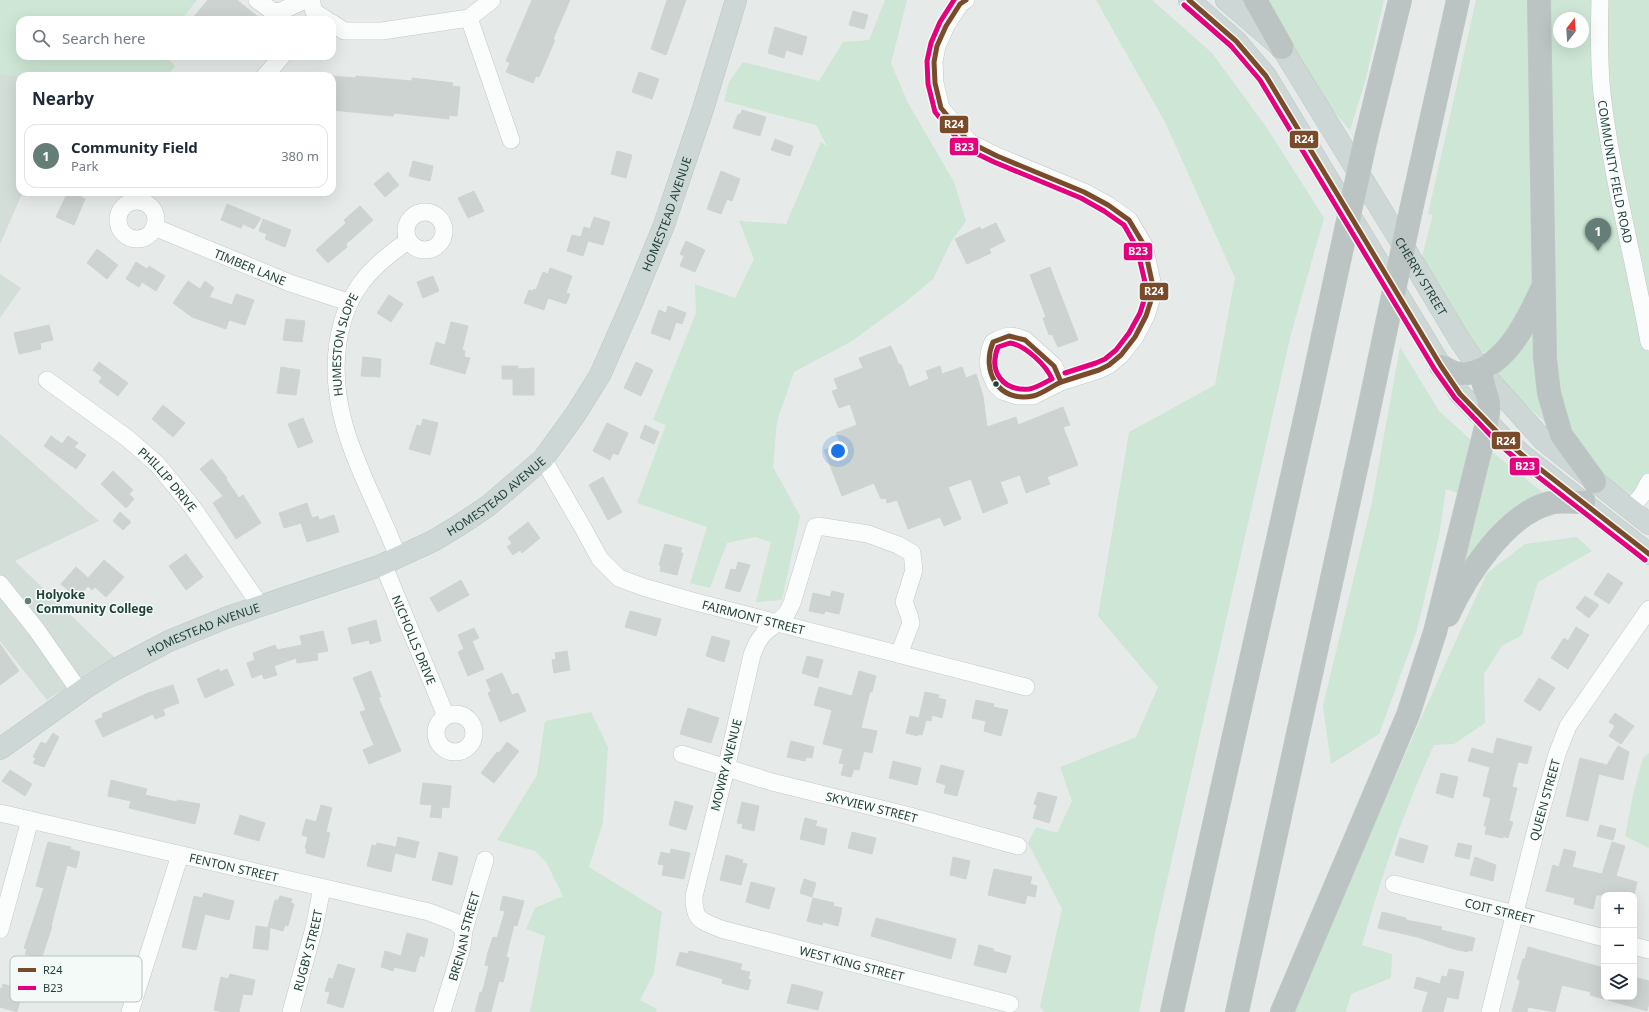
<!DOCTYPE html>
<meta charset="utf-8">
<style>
body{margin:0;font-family:"Noto Sans",sans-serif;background:#f2f2f3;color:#1f2937}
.controls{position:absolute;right:12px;bottom:12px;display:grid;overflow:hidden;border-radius:8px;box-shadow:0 4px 16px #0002}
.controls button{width:36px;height:36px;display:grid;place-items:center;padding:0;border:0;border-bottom:1px solid #e0e1e3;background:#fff;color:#1f2937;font:20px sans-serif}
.compass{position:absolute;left:1553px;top:12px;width:36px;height:36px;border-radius:50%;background:#fff;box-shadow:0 4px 16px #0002;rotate:17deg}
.you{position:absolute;left:838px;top:451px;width:14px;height:14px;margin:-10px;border:3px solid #fff;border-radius:50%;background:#1a73e8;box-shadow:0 0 0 6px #1a73e833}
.badge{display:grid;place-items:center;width:26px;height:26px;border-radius:50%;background:#657d77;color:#fff;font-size:13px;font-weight:700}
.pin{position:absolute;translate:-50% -33px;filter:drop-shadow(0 1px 2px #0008)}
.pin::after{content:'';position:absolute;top:21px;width:14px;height:12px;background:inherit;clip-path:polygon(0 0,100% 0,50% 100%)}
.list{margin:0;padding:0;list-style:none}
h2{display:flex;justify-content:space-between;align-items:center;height:52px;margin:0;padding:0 16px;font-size:17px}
h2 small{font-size:13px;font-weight:400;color:#747a83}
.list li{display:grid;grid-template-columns:26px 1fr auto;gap:12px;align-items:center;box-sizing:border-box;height:64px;margin:0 8px 8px;padding:0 8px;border:1px solid #e0e1e3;border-radius:12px}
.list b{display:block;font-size:15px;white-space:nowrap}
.list p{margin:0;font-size:13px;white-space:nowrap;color:#747a83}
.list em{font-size:13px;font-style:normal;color:#747a83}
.icon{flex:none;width:22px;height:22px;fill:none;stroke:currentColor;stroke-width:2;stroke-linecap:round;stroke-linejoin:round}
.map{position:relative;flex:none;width:1649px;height:1012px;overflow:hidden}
.search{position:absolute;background:#fff;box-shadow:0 4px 16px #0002;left:16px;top:16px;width:320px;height:44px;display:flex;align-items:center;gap:10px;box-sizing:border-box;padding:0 14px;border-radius:12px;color:#747a83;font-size:15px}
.panel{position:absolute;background:#fff;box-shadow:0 4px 16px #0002;left:16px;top:72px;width:320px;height:124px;border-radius:12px}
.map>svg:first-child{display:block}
.built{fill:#d3ded9}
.green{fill:#cde6d5;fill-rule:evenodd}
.building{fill:#ccd3d0;stroke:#ced4d2}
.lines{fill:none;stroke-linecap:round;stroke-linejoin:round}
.minor-casing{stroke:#c3c8c6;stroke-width:18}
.major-casing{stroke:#bdc7c4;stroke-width:22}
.highway-casing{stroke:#bdc7c4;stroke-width:24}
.minor{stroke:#fbfcfc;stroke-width:17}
.major{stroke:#cdd7d5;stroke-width:21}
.highway{stroke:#bbc4c2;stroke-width:22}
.highway-bridge-casing{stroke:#bdc7c4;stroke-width:24;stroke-linecap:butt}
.highway-bridge{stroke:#bbc4c2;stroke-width:22}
.bus-1-casing{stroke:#f4faf7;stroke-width:8}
.bus-2-casing{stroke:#f4faf7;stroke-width:8}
.bus-1{stroke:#7a4b2a;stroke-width:5}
.bus-2{stroke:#e5007d;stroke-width:5}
.bus-dot{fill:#20423a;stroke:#f4faf7;stroke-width:1.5}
.poi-dot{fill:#657d77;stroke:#f4faf7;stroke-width:1.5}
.labels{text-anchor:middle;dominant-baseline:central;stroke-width:3;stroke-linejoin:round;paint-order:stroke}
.street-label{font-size:12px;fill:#20423a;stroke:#f4faf7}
.poi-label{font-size:12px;font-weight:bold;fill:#20423a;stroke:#f4faf7;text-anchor:start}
.key{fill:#f4faf7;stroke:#b4c3be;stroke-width:1}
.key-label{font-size:11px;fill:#20423a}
.line-badge{stroke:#f4faf7;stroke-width:1.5}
.badge-label{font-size:11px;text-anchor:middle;font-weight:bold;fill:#fff}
</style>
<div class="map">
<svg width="1649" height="1012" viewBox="0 0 1649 1012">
<rect width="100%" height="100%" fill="#e6ebe9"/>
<g class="built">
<path d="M0 73 20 77V192H23L0 244Z"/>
<path d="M0 274 21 288 0 318Z"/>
<path d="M0 434 99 521 15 561 115 658 47 700 0 641Z"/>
</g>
<g class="green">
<path d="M0 0H197L181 20H20V56H165L175 66 167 76H20V77L0 73Z"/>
<path d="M885 0H907L891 63 908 103 954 182 966 221 951 242 933 279 904 303 852 341 794 372 777 421 773 467 800 516 782 600 756 602 771 542 755 537 727 543 710 588 690 583 707 527 637 503 666 425 653 420 696 313 695 284 735 298 754 259 739 221 786 224 821 142 827 146 816 125 724 101 729 82 743 62 819 81 843 42 869 40Z"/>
<path d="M1096 0H1152L1212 53 1267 128 1324 218 1291 334 1156 929 1139 1012H1044L1040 1006 1062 909 1028 843 1036 827 1057 833 1072 801 1060 767 1136 737 1158 687 1098 616 1129 432 1215 385 1235 278 1165 122Z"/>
<path d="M1265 0H1384L1365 82 1350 130 1330 107Z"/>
<path d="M1476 0H1529L1534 285 1505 340 1490 350 1479 354 1421 260 1433 215 1428 214Z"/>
<path d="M1539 0H1649V500L1648 501C1616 490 1586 463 1571 434 1564 421 1561 406 1557 393ZM1559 18H1583V42H1559Z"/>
<path d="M1534 327 1546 423 1518 398 1495 374C1516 359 1522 350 1534 327Z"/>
<path d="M1400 347 1439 411 1472 441 1460 494 1446 489 1439 536 1417 630 1379 734 1331 764 1323 706 1372 502Z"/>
<path d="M1486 447 1541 491 1544 496 1463 569 1460 568Z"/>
<path d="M1577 537 1592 551 1538 582 1522 635 1502 646 1484 674 1485 723 1454 744 1434 745C1404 810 1381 877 1362 945L1392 954 1391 978 1351 994 1346 1012H1291L1447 660 1487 573 1525 544Z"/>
<path d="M591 712 608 747 603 822 589 867 662 912 654 973 640 1000 657 1009 656 1012H530L545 936 526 929 535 908 563 896 546 862 535 851 497 840 537 775 545 721Z"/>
<path d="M1649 753V848L1625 836 1634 790 1643 758Z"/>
</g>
<g class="building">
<path d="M208 0H237L262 20H191Z"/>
<path d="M532 0H570L553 39 555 40 539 77 536 76 533 83 506 72 510 63 506 61Z"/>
<path d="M667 0H686L666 55 651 49Z"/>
<path d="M853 11 868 15 864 29 849 25Z"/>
<path d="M775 27 807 37 802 55 786 50 784 58 768 53Z"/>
<path d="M639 72 659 79 652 99 632 92Z"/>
<path d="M332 76 355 78 356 76 412 81V78L453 83 452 86 460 87 457 116 449 115V119L394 113 393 116 332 110Z"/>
<path d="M742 110 766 117 760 136 733 128 738 114 740 115Z"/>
<path d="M775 139 793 146 790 156 771 150Z"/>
<path d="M617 151 632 155 626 178 611 174Z"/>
<path d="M413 161 433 166 430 181 409 176Z"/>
<path d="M721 171 740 179 732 201 727 199 721 214 707 209Z"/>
<path d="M388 172 399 185 385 197 374 184Z"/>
<path d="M474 191 484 211 468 218 458 198Z"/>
<path d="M68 192H83L81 197 85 199 74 225 56 217Z"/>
<path d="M227 204 261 218 254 229 243 224 241 228 221 220Z"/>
<path d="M360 206 373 220 346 244 347 247 328 263 316 250 346 223 344 220Z"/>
<path d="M594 217 610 222 603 245 588 241 583 256 567 251 572 235 581 237 584 227 590 229Z"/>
<path d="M263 219 291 230 285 247 265 239 267 234 259 231Z"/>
<path d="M996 223 1005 241 989 249 991 253 967 264 955 239 980 227 981 230Z"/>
<path d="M686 241 705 250 695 272 680 266 684 256 680 254Z"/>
<path d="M97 249 118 265 107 279 87 263Z"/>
<path d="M136 262 147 269 149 266 165 276 156 291 142 282 139 287 126 279Z"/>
<path d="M1050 267 1078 340 1058 347 1052 334 1049 335 1043 318 1046 317 1030 275Z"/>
<path d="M550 268 572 276 566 293 570 294 566 304 548 298 544 310 524 303 529 290 533 291 534 289 536 290 543 272 548 274Z"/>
<path d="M433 276 439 291 423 298 417 282Z"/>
<path d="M188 281 200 289 205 281 214 288 209 297 232 305 236 294 254 300 245 325 229 320 226 329 192 317 173 303Z"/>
<path d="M389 295 403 304 391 322 377 313Z"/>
<path d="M668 306 686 313 682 324 676 322 670 340 651 333 659 310 666 313Z"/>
<path d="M286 319 305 321 302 342 283 340Z"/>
<path d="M451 322 468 326 462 350 465 351 464 357 470 358 465 374 430 364 436 342 445 345Z"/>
<path d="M49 325 53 340 40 343 41 349 19 354 14 333Z"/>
<path d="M891 346 899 365 901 364 909 387 929 379 926 371 940 366 942 374 962 367 966 378 976 374 983 396 987 427 1016 417 1018 425 1063 407 1070 425 1063 427 1078 465 1047 477 1050 484 1026 493 1020 475 1000 482 1008 503 983 513 971 479 948 487 961 519 944 526 940 517 908 529 897 500 887 503 886 498 881 499 874 483 842 496 824 450 841 444 836 433 857 425 850 404 839 408 832 391 838 389 834 379 863 368 859 358Z"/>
<path d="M363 357 381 359 380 377 361 376Z"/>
<path d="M99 362 128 383 118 396 99 382 102 377 93 370Z"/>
<path d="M636 362 653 370 641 396 624 388Z"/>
<path d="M502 366H518V369L534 368V395H513V379H502Z"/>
<path d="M281 367 300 370 296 395 277 393Z"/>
<path d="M163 405 185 423 173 437 152 419Z"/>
<path d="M303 418 313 442 298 448 288 424Z"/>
<path d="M423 419 438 423 430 455 409 449 417 425 421 426Z"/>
<path d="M607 423 628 433 618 455 613 453 610 460 593 451Z"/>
<path d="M645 425 659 432 654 444 640 438Z"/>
<path d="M51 436 62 444 68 436 78 443 74 447 86 455 76 469 44 446Z"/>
<path d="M212 459 227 478 226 479 239 498 243 495 261 523 236 539 213 503 223 496 200 469Z"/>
<path d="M113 471 133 490 129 494 134 499 126 508 101 484Z"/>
<path d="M603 477 622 512 608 520 589 485Z"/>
<path d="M307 503 312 518 318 516 319 520 334 515 339 532 307 542 301 523 284 528 279 513Z"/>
<path d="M120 512 131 522 123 530 113 521Z"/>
<path d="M528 522 540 538 522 553 520 550 513 555 507 547 512 543 508 538Z"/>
<path d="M665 544 682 548 680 553H683L677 575 660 571 661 565H659Z"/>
<path d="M186 554 203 577 186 590 169 566Z"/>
<path d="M104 560 124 577 106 597 95 587 92 590 88 586 77 598 61 584 76 567 88 578Z"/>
<path d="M738 562 750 565 740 592 725 588 731 569 736 570Z"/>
<path d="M1608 573 1623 583 1609 604 1594 594Z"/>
<path d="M461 580 469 595 438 612 430 598Z"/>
<path d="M832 591 844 594 839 614 825 611 824 614 809 611 813 593 830 597Z"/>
<path d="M1585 596 1599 605 1589 618 1576 608Z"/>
<path d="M630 611 661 619 656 636 625 627Z"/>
<path d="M376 620 381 641 370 644 369 640 352 644 348 628Z"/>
<path d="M1576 627 1589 635 1568 669 1551 658 1564 638 1568 641Z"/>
<path d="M474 628 479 638 472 641 484 669 468 676 458 652 464 649 458 635Z"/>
<path d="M323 631 328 651 317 653 318 660 297 663 296 658 274 666 277 675 264 679 262 674 252 678 247 663 255 660 253 653 275 645 277 650 302 645 300 636Z"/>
<path d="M712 636 730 641 724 662 706 656Z"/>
<path d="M0 644 19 671 0 685Z"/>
<path d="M567 651 570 670 554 673 552 660 556 659 555 653Z"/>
<path d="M807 656 823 660 818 678 802 673Z"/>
<path d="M219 669 220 672 227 669 234 685 205 698 197 679Z"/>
<path d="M371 671 381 697H378L401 751 369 764 363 750 374 745 360 712 366 710 353 678Z"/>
<path d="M859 671 876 676 872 692 870 691 861 728 877 731 872 753 864 751 859 770 854 769 851 777 841 775 844 764 839 763 843 749 823 744 832 710 814 705 819 687 852 696Z"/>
<path d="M502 673 512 695 518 693 526 711 500 722 488 693 491 691 486 680Z"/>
<path d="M1539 678 1555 688 1540 711 1524 701Z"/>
<path d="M173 685 179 703 163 709 165 715 155 719 153 714 103 737 95 721 103 717 102 714 148 693Z"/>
<path d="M925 692 939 695 938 698 946 700 942 718 932 715 931 721 926 720 922 735 918 734V736L906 733 910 716 919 718Z"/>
<path d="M976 700 994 704 993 707 1008 710 1001 736 984 731 986 721 972 718Z"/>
<path d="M688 708 719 718 711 743 680 734Z"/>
<path d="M1615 713 1634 726 1621 744 1609 736 1615 726 1609 722Z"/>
<path d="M53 733 59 737 44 767 33 763 36 758 33 757 41 742 46 744Z"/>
<path d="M1497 738 1532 747 1527 764 1518 762 1512 787 1517 788 1509 821 1513 822 1508 838 1503 836V838L1485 834 1487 826H1484L1491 798 1483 796 1490 767 1468 761 1472 748 1493 754Z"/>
<path d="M791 741 814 747 812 758 806 757 805 761 787 757Z"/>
<path d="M507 742 519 751 494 783 481 773 497 752 499 753Z"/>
<path d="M1618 746 1629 752 1623 780 1599 774 1588 821 1566 816 1580 758 1607 765Z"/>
<path d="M893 761 921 768 917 785 889 778Z"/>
<path d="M941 765 964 771 957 796 944 793 946 785 936 782Z"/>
<path d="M10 770 32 784 25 796 2 781Z"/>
<path d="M1441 773 1458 777 1453 798 1436 793Z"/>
<path d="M111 780 147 789 145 795 177 802V800L200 804 195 824 129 808 131 801 108 796Z"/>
<path d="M423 783 451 786 449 808 442 807 441 818 430 817 432 805 420 804Z"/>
<path d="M1038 792 1057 797 1049 823 1033 818 1037 805 1034 804Z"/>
<path d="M675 801 693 806 686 830 669 825Z"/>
<path d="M742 802 759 806 754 831 742 828 743 824 737 823Z"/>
<path d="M321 805 332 808 326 832 330 833 324 858 306 853 307 849 305 848 308 837 302 835 306 819 316 822Z"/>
<path d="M240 815 265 823 259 841 234 834Z"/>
<path d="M805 818 817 821 815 826 827 829 824 845 800 839Z"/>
<path d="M1600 825 1616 829 1613 840 1597 836Z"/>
<path d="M852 832 876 838 872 854 848 848Z"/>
<path d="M398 837 419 842 415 858 395 853 391 872 367 866 372 845 376 846 377 843 396 847Z"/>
<path d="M1400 838 1428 846 1423 863 1395 855Z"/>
<path d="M48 842 71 847 70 849 80 852 76 868 67 865 51 926H52L41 960 25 954 27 949 24 948 44 888 36 886Z"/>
<path d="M1612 842 1625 846 1616 876 1637 882 1634 895H1596L1593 909 1574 904 1575 898 1546 891 1553 865 1559 867 1564 849 1576 852 1572 867 1602 874Z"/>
<path d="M1458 843 1472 846 1469 859 1455 856Z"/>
<path d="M671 849 690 853 684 879 662 875 664 865 658 864 661 852 670 854Z"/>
<path d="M439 852 458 857 452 885 432 880Z"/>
<path d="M726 855 743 860 742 863 747 864 741 885 720 880Z"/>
<path d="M953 857 970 861 966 879 950 875Z"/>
<path d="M1475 857 1496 865 1493 881 1470 875Z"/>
<path d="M994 869 1032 877 1030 884 1037 886 1035 897 1027 895 1025 904 988 895Z"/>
<path d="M804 879 816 883 812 897 800 893Z"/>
<path d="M751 882 775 888 769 909 746 902Z"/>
<path d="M204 893 234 901 229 920 205 914 196 950 182 947 194 896 202 898Z"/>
<path d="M280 896 292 899 291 903 294 904 288 926 285 925 283 931 268 927 275 900H278Z"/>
<path d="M503 896 524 901 517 926 514 925 506 957 509 958 503 982 499 981 491 1012H475L480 992 482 993 489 966 485 965 488 952 493 937 497 938 505 911 500 910Z"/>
<path d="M813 898 834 903 833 906 842 908 838 926 823 922 822 925 807 921Z"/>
<path d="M1382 912 1406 918V920L1442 927 1441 930 1475 938 1472 951 1469 950 1468 952 1454 949 1417 937 1378 928Z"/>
<path d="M876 918 956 939 951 959 871 936Z"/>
<path d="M256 926 270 928 268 950 253 948Z"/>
<path d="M407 933 428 939 424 957 420 955 415 972 394 967 393 971 381 967 385 951 401 956Z"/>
<path d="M979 945 994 949 993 951 1011 956 1006 973 974 965Z"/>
<path d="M1528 947 1604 968V999L1590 995 1591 992 1562 985 1555 1012 1528 1007 1527 1012H1512L1520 982 1519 979H1517L1523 959H1525Z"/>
<path d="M689 951 742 964 740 970 750 972 748 979 751 980 748 990 722 983 723 979 676 965 680 952 688 954Z"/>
<path d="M338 964 355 969 343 1008 327 1003 330 992 325 991 329 978 333 979Z"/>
<path d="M1449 969 1464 972 1458 999 1447 997 1443 1012H1422L1428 992 1414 988 1417 977 1440 984 1442 976 1447 977Z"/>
<path d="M230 974 255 980 252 995 243 994 239 1012H223L214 1010 221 977 228 979Z"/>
<path d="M1634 977 1649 981V1003L1647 1011 1608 1000V997H1634Z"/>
<path d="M3 984 23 990 17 1012 0 1007V988L2 989Z"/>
<path d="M792 984 823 992 818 1010 787 1003Z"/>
</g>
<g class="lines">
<g class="minor-casing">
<g id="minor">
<path d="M257 0 272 11 279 12 305 0"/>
<path d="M311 0 314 12 327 20"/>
<path d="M966 0 960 4 946 26 937 46 934 62 935 83 941 108 969 142 997 156 1084 192 1108 205 1129 220 1144 245 1154 291 1146 316 1135 337 1121 355 1109 365 1099 370 1061 382 1033 396H1017L1002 391 995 384 990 372 988 362 990 349 993 342 999 339 1009 336 1017 337 1025 340 1054 366 1061 382"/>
<path id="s1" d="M1600 0C1599 31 1599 63 1602 94 1612 178 1634 259 1649 342"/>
<path d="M469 18 511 140"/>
<path d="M332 23 344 31H382L469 18 492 0"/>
<path d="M265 76 282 56"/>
<circle cx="137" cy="220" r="19"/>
<circle cx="425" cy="231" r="19"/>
<path id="s2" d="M154 227 290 283 348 302"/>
<path id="s3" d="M47 380 127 438 157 464 193 508 260 605"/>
<path id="s4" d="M543 459 583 528 600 559 619 578 643 587 692 601 1026 687"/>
<path d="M1630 509 1642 495 1649 482"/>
<path id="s5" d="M398 557C371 485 326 422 338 342 346 293 368 268 408 241"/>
<path id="s6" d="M383 564 446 716"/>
<path d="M0 584 36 629 80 692"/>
<path id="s7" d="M899 654 911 623 909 615 904 602 914 570 912 553 898 545 868 534 818 526 815 527 792 603 787 613 777 623 764 633 757 643 752 655 726 769 694 896C694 921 700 920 721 929L1010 1004"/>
<circle cx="455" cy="733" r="19"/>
<path id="s8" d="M682 754 772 782 906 815 1018 846"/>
<path id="s9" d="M0 813 429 912 455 922 464 930"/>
<path id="s10" d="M1394 884 1515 914 1604 938"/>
<path d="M0 930 30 820"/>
<path d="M1634 946 1649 950"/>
<path d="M130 1012 180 855"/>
<path id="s11" d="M291 1012 314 928 322 888"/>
<path id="s12" d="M442 1012 462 947 464 930 485 860"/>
<path id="s13" d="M1490 1012 1535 833 1557 754 1568 726 1649 609"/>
</g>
</g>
<g class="major-casing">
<g id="major">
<path d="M1189 0 1236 41 1266 76 1441 366 1460 394 1504 439 1526 458 1649 554"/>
<path id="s14" d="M1226 0 1282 48 1401 242 1459 339 1480 370 1543 440 1649 524"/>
<path id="s15" d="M0 749 84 689 116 669 169 641 228 617 379 566 433 541 458 526 488 506 543 459 575 415 600 375 631 305 664 225 703 109 736 0"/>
</g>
</g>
<g class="highway-casing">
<g id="highway">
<path d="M1255 0 1282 48"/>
<path d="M1539 0 1545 358 1549 393 1561 435 1595 482"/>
<path d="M1366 138 1400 0"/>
<path d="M1411 210 1458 0"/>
<path d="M1441 366C1446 369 1455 374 1461 374 1503 372 1526 324 1541 291"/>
<path d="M1448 615C1466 576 1506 514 1550 503 1560 500 1573 502 1584 502"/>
<path d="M1172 1012 1310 396 1340 257"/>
<path d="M1237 1012 1366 423 1385 333"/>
<path d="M1282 1012 1408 715 1435 632 1487 423 1489 403 1480 370"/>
</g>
</g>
<use href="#minor" class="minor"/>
<use href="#major" class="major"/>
<use href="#highway" class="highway"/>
<g class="highway-bridge-casing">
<g id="highway-bridge">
<path d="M1340 257 1366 138"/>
<path d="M1385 333 1411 210"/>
</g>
</g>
<use href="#highway-bridge" class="highway-bridge"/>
<g class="bus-1-casing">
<g id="bus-1">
<path d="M966 0 960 4 946 26 937 46 934 62 935 83 941 108 969 142 997 156 1084 192 1108 205 1129 220 1144 245 1154 291 1146 316 1135 337 1121 355 1109 365 1099 370 1061 382"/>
<path d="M1189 0 1236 41 1266 76 1441 366 1460 394 1504 439 1526 458 1649 554"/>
<path d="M1009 336 1025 340 1054 366 1061 382C1052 386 1042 394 1033 396 998 403 981 371 993 342Z"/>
</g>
</g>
<g class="bus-2-casing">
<g id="bus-2">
<path d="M954 0 940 22 931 43 927 61 928 84 935 112 965 148 994 162 1081 198 1104 211 1124 225 1137 248 1147 291 1140 313 1129 333 1116 350 1105 359 1096 363 1065 373"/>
<path d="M1184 5 1231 46 1260 80 1435 370 1455 398 1499 444 1522 464 1645 560"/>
<path d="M1010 343C1025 345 1046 365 1052 379 1045 382 1037 388 1029 389 1003 391 988 372 998 347Z"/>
</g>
</g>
<use href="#bus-1" class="bus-1"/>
<use href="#bus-2" class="bus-2"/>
</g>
<circle class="bus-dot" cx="996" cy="384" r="3.5"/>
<circle class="poi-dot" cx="28" cy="601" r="4"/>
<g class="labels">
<g class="street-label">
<text stroke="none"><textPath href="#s1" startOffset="173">COMMUNITY FIELD ROAD</textPath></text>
<text stroke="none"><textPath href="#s15" startOffset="897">HOMESTEAD AVENUE</textPath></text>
<text stroke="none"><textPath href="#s2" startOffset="104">TIMBER LANE</textPath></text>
<text stroke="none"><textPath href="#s14" startOffset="341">CHERRY STREET</textPath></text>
<text stroke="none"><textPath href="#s5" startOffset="225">HUMESTON SLOPE</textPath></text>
<text stroke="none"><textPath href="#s3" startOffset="157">PHILLIP DRIVE</textPath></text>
<text stroke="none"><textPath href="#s15" startOffset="561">HOMESTEAD AVENUE</textPath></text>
<text stroke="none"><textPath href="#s4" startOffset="282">FAIRMONT STREET</textPath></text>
<text stroke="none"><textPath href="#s15" startOffset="237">HOMESTEAD AVENUE</textPath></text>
<text stroke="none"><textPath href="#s6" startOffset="82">NICHOLLS DRIVE</textPath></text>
<text transform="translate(726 765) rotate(-76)">MOWRY AVENUE</text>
<text stroke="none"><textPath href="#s13" startOffset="219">QUEEN STREET</textPath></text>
<text stroke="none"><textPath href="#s8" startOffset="197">SKYVIEW STREET</textPath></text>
<text stroke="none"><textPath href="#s9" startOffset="240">FENTON STREET</textPath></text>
<text stroke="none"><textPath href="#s10" startOffset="109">COIT STREET</textPath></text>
<text stroke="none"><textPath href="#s12" startOffset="79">BRENAN STREET</textPath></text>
<text stroke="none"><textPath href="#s11" startOffset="64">RUGBY STREET</textPath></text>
<text stroke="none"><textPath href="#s7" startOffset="785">WEST KING STREET</textPath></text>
</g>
<g class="poi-label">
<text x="36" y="594">Holyoke<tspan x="36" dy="14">Community College</tspan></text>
</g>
</g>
<rect x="10" y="956" width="132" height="46" rx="6" class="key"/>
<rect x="18" y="968" width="18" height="4" fill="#7a4b2a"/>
<rect x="18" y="986" width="18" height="4" fill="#e5007d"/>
<g class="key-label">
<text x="43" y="974">R24</text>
<text x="43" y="992">B23</text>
</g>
<g class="line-badge">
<rect x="939" y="115" width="30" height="19" rx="4" fill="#7a4b2a"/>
<rect x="1289" y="130" width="30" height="19" rx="4" fill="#7a4b2a"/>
<rect x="949" y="137" width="30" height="19" rx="4" fill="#e5007d"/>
<rect x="1123" y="242" width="30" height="19" rx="4" fill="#e5007d"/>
<rect x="1139" y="282" width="30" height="19" rx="4" fill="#7a4b2a"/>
<rect x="1491" y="431" width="30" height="19" rx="4" fill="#7a4b2a"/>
<rect x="1509" y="457" width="31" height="19" rx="4" fill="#e5007d"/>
</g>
<g class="badge-label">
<text x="954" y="128">R24</text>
<text x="1304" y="143">R24</text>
<text x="964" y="151">B23</text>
<text x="1138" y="255">B23</text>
<text x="1154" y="295">R24</text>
<text x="1506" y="445">R24</text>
<text x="1525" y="470">B23</text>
</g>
</svg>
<div class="controls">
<button>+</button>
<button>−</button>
<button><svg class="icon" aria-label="layers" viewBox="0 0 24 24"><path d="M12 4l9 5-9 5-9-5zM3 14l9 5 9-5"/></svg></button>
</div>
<svg class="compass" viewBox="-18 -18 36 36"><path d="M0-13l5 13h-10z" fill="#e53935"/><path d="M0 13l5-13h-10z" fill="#747a83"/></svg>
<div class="you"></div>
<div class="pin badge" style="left:1598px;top:251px">1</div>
<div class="search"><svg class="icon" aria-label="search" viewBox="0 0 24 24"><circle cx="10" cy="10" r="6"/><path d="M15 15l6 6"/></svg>Search here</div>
<section class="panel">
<h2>Nearby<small></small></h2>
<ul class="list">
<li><span class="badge">1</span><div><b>Community Field</b><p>Park</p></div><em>380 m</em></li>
</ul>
</section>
</div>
